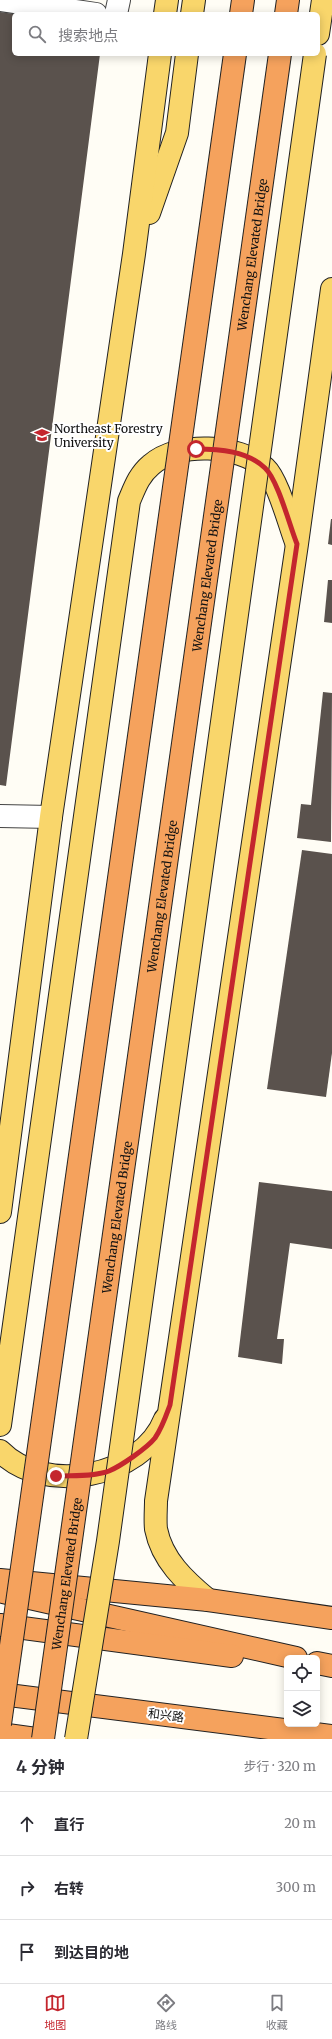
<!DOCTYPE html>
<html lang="zh">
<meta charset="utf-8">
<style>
body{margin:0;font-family:Merriweather,"Noto Sans SC",serif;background:#f7f7f7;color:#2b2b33}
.controls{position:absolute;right:12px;bottom:12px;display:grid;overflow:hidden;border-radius:6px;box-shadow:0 2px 10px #0003}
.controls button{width:36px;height:36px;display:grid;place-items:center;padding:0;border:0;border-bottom:1px solid #e1e1e2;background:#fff;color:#2b2b33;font:20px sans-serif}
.stop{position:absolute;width:12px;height:12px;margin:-9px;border:3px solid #c4262e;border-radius:50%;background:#fff}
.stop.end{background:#c4262e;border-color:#fff;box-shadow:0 1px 4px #0008}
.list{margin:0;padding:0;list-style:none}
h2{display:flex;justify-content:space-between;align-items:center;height:52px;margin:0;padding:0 16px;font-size:17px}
h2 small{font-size:13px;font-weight:400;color:#7c7c81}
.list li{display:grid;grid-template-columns:26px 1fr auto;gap:12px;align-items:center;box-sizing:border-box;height:64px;padding:0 16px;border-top:1px solid #e1e1e2}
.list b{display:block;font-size:15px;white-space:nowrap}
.list em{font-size:13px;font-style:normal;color:#7c7c81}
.icon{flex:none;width:22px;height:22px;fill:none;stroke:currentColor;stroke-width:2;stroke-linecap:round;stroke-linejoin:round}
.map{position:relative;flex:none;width:332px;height:1739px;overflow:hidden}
.search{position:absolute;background:#fff;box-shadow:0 2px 10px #0003;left:12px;right:12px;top:12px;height:44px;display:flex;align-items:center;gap:10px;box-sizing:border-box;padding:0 14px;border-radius:6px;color:#7c7c81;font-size:15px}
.sheet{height:244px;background:#fff}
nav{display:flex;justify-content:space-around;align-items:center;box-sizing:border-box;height:56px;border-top:1px solid #e1e1e2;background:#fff;font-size:11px;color:#7c7c81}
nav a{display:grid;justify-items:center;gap:2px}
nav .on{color:#c4262e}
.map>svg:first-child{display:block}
.building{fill:#5a524d}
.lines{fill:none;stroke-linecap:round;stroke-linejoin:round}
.street-casing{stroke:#444;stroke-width:24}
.primary-casing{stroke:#222;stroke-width:24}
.highway-casing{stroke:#222;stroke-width:24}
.street{stroke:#fff;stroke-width:22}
.primary{stroke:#f9d66b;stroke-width:22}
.highway{stroke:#f5a25d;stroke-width:22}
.primary-bridge-casing{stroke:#222;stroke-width:24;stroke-linecap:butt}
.highway-bridge-casing{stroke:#222;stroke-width:24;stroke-linecap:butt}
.primary-bridge{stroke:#f9d66b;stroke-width:22}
.highway-bridge{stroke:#f5a25d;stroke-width:22}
.route{stroke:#c4262e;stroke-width:5}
.labels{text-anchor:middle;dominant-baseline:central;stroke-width:4;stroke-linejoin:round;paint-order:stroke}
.street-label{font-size:12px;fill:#111;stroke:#fff}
.poi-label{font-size:12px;fill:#111;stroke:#fff;text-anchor:start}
</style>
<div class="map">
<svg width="332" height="1739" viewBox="0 0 332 1739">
<rect width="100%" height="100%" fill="#fffdf5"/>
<g class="building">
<path d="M0 12 14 14V54H100L6 786 0 785Z"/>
<path d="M331 519H332V545L328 544Z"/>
<path d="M328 580H332V623L324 622Z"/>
<path d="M323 692 332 693 331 842 297 838 301 804 311 805Z"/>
<path d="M302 850 332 854V1053L326 1097 267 1089Z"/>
<path d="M259 1182 332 1191V1249L290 1243 277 1339H284L282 1364 238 1357Z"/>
</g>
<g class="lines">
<g class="street-casing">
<g id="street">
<path d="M0 0 96 14"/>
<path d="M116 14 119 0"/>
<path d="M0 816 51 817"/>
</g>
</g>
<g class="primary-casing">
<g id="primary">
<path d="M165 14 167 0"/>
<path d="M192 14 194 0"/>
<path d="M318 34 323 0"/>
<path d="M149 213 177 133 187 54"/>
<path d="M0 1212 51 817 134 254 160 54"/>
<path d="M0 1425 129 501C135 487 139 475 151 465 178 441 239 444 265 468 278 480 289 524 296 542"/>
<path d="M0 1451C44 1496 142 1478 165 1419"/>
<path d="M208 1600C185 1581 162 1560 156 1529 155 1520 156 1509 156 1501L297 544 332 289"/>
</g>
</g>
<g class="highway-casing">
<g id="highway">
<path d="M241 14 243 0"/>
<path d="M286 14 288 0"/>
<path d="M0 1580 208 1600 332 1618"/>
<path d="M3 1592 296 1658"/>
<path d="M0 1625 232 1656"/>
<path d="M317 1663 332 1666"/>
<path d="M0 1694 332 1736"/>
<path d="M0 1734 36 1739"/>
</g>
</g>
<use href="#street" class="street"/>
<use href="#primary" class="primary"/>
<use href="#highway" class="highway"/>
<g class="primary-bridge-casing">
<path id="primary-bridge" d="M76 1739 108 1541 315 54"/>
</g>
<g class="highway-bridge-casing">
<g id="highway-bridge">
<path d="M0 1724 235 54"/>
<path id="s1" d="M43 1739 280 54"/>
</g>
</g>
<use href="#primary-bridge" class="primary-bridge"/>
<use href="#highway-bridge" class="highway-bridge"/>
</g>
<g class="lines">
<path class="route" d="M56 1476C73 1475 93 1477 109 1471 121 1466 147 1448 155 1438 162 1428 166 1416 170 1405L297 544C290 527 278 480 265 468 247 451 220 449 196 449"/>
</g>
<defs>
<g id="university-bare" transform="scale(1.2)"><path d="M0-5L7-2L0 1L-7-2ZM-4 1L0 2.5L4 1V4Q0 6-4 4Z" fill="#c4262e" stroke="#fff" stroke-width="2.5" paint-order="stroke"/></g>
</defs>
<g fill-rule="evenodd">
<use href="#university-bare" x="42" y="435"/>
</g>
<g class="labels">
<g class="street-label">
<text stroke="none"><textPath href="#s1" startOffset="1499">Wenchang Elevated Bridge</textPath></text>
<text stroke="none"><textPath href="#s1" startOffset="1175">Wenchang Elevated Bridge</textPath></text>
<text stroke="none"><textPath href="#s1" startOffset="851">Wenchang Elevated Bridge</textPath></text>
<text stroke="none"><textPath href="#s1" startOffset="527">Wenchang Elevated Bridge</textPath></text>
<text stroke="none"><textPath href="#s1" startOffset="167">Wenchang Elevated Bridge</textPath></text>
<text transform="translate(166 1715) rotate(7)">和兴路</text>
</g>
<g class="poi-label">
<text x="54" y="428">Northeast Forestry<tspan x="54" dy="14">University</tspan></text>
</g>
</g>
</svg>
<div class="controls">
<button><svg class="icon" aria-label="locate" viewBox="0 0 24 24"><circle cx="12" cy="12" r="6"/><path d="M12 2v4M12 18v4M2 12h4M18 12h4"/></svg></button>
<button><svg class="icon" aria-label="layers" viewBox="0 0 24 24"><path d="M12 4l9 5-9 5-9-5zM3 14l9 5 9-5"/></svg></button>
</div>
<div class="stop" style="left:196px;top:449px"></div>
<div class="stop end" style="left:56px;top:1476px"></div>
<div class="search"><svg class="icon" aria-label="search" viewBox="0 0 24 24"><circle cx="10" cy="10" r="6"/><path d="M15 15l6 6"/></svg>搜索地点</div>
</div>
<section class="sheet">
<h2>4 分钟<small>步行 · 320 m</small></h2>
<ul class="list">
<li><svg class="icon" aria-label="ahead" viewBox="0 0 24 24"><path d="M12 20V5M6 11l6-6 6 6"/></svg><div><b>直行</b></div><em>20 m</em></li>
<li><svg class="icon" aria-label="right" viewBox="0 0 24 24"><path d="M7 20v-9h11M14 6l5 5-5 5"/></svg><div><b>右转</b></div><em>300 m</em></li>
<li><svg class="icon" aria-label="arrive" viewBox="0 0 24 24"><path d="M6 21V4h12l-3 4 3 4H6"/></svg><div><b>到达目的地</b></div></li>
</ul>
</section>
<nav>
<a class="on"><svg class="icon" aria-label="map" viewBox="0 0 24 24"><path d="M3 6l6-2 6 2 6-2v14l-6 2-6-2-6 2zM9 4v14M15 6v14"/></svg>地图</a>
<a><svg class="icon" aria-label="directions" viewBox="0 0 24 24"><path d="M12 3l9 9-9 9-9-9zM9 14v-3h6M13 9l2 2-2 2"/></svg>路线</a>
<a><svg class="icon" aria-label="saved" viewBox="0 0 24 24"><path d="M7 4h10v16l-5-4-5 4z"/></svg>收藏</a>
</nav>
